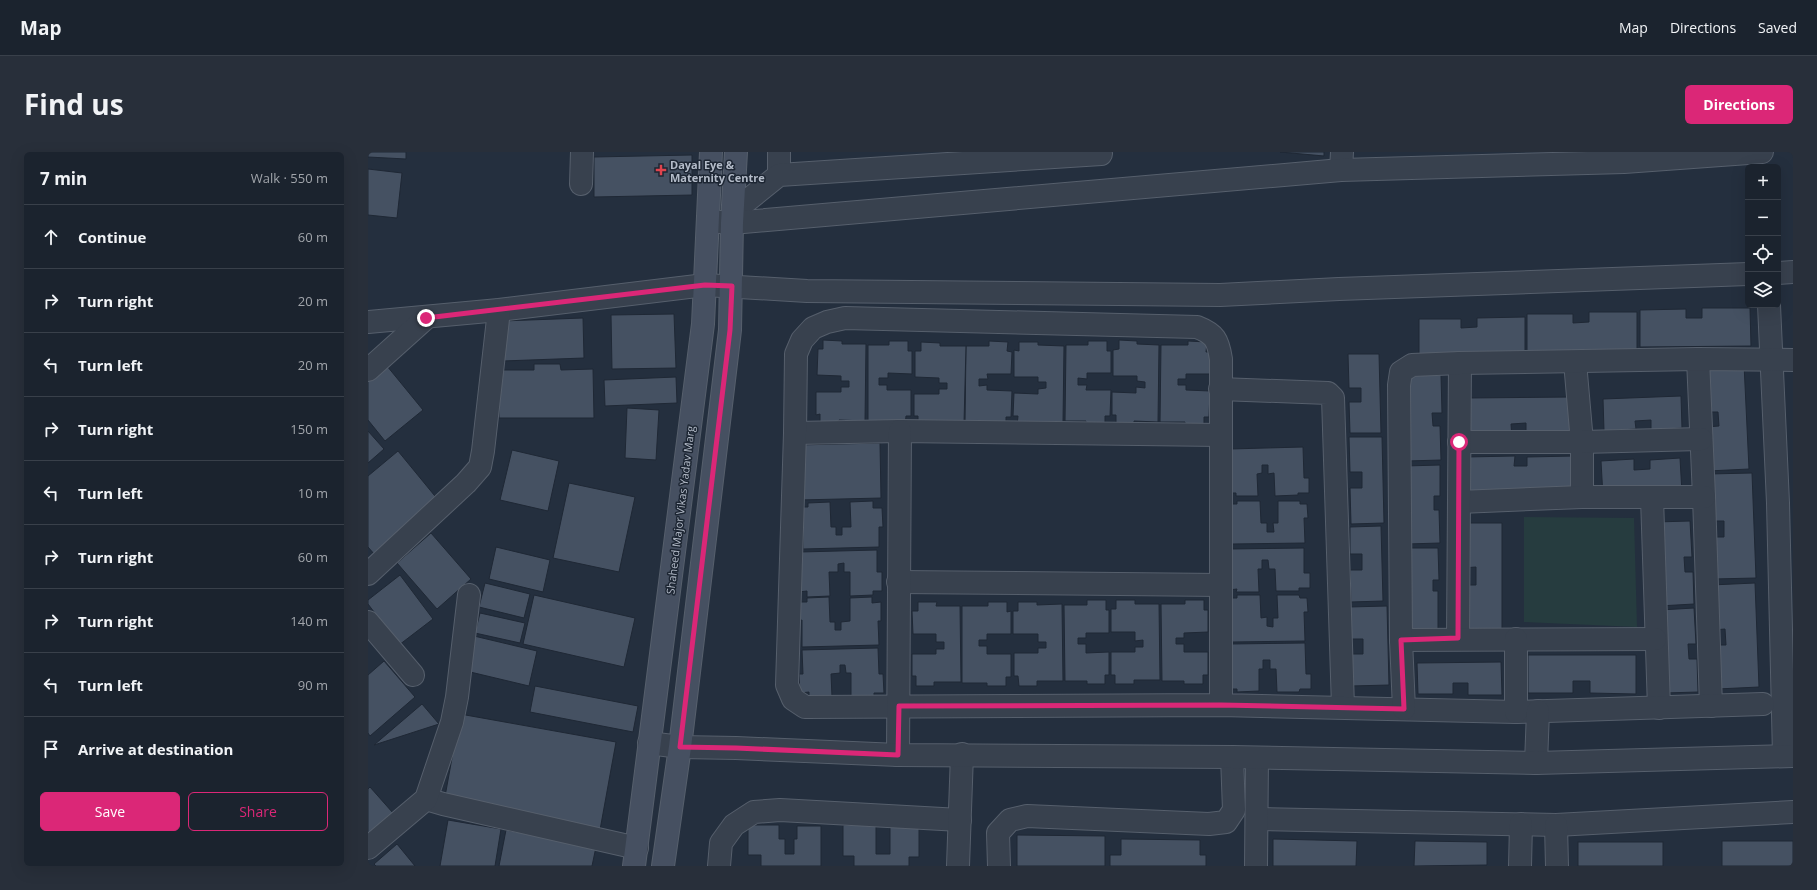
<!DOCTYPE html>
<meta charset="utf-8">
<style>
body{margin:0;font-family:"Open Sans",sans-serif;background:#282f3a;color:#f1f3f6}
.controls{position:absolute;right:12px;top:12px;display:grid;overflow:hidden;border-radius:6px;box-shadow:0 4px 16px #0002}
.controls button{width:36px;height:36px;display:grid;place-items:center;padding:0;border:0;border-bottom:1px solid #39404a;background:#1b232e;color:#f1f3f6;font:20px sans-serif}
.stop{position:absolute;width:12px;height:12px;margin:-9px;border:3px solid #db2777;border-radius:50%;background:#fff}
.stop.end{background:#db2777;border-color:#fff;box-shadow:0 1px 4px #0008}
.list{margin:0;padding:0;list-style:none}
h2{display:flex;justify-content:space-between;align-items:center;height:52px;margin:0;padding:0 16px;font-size:17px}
h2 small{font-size:13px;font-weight:400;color:#a0a4aa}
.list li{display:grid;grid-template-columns:26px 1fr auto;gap:12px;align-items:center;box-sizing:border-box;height:64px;padding:0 16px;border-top:1px solid #39404a}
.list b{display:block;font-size:15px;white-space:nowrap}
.list em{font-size:13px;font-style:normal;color:#a0a4aa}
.actions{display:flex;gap:8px;padding:12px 16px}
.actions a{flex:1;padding:9px 0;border:1px solid #db2777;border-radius:6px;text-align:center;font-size:14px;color:#db2777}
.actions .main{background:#db2777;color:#fff}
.icon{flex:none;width:22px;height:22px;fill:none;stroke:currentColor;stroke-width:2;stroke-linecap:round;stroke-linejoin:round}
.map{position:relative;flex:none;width:1425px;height:714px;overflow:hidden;border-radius:6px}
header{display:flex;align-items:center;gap:24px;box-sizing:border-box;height:56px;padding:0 20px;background:#1b232e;border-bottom:1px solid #39404a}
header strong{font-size:19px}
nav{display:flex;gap:22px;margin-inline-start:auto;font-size:14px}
.intro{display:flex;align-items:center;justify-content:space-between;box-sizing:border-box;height:96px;padding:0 24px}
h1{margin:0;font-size:28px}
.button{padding:10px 18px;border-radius:6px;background:#db2777;color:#fff;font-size:14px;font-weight:700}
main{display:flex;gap:24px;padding:0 24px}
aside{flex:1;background:#1b232e;border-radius:6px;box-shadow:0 4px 16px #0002}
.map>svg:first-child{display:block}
.green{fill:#263c3f}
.building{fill:#455162;stroke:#1f2835}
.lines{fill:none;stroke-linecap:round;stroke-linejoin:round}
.minor-casing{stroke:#565f6c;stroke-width:24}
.tertiary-casing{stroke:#565f6c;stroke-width:24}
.secondary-casing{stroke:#565f6c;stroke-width:24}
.minor{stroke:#38414e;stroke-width:22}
.tertiary{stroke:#38414e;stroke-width:22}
.secondary{stroke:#465061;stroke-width:22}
.route{stroke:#db2777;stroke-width:5}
.health-dot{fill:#e0444e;stroke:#1d2633;stroke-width:1.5}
.labels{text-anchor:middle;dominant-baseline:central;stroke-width:3;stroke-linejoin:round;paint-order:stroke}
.poi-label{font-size:11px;font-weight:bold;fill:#b4bcc9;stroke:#1d2633;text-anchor:start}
.street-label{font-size:11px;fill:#b4bcc9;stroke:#1d2633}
</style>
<header>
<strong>Map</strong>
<nav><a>Map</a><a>Directions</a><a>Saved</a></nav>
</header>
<div class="intro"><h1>Find us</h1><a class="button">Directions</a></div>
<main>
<aside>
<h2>7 min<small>Walk · 550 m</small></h2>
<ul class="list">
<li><svg class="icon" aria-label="ahead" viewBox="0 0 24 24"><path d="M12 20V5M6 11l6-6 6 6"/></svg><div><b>Continue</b></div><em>60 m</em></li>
<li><svg class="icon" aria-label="right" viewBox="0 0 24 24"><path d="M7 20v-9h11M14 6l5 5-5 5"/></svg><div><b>Turn right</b></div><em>20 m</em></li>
<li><svg class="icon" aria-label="left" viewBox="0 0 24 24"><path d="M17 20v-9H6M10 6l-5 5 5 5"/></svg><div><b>Turn left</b></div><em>20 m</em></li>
<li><svg class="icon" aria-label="right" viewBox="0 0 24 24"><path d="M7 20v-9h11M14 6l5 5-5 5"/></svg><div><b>Turn right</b></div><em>150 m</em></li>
<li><svg class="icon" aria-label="left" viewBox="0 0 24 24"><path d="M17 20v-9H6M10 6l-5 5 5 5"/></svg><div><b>Turn left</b></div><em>10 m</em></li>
<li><svg class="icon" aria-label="right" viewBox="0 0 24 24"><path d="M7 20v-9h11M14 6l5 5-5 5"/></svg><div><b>Turn right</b></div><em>60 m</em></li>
<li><svg class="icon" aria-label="right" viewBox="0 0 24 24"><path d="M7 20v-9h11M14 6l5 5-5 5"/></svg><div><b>Turn right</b></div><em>140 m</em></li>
<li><svg class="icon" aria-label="left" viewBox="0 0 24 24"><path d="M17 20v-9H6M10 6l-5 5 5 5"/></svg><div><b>Turn left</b></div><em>90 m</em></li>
<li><svg class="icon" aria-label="arrive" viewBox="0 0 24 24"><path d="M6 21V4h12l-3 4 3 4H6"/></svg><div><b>Arrive at destination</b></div></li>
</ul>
<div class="actions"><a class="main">Save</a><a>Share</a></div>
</aside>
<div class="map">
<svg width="1425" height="714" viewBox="0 0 1425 714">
<rect width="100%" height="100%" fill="#242f3e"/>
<path class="green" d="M1156 365 1266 366 1269 475 1156 470Z"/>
<g class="building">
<path d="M0 0H38V7L0 5Z"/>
<path d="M912 0H956V4Z"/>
<path d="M324 3V43L226 45V5Z"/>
<path d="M0 17 34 21 29 66 0 63Z"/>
<path d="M1334 156H1382L1383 194 1272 195V158L1318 157V166H1334Z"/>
<path d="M1221 160H1269V198L1159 199V162H1205V171L1221 170Z"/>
<path d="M306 162 308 216 244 217 243 163Z"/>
<path d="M1157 165V203L1051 204V167H1093V176L1109 175V166Z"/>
<path d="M215 166 216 206 135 209 134 169Z"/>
<path d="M455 188 474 189V192H498L497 269 471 268 470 273 452 272V262L448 263V240H473V235H481V229H473V224L449 223 450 197H455Z"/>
<path d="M751 188 769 189V192L791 193 790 270 766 269V273H748V263H744V240L768 241V235L777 236V230L769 229V224H745V198L751 197Z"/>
<path d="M521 189H540V199H544V222L520 221V226H511V233H519V238H543V264H538L537 274 500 269V193H521Z"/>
<path d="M621 189 640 190 639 199 644 200 643 222H619L620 227H611V234L619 233V238L644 239 643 265H638V274L597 270 598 194H621Z"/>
<path d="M720 189H739V199H743V221H719V227L710 226V233H719L718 238H743L742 264H737V273H718V269H697L698 193H720Z"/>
<path d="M820 189 839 190 838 200H842V222H818V227H810V233H818V238L842 239 841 265H836V274L817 273V270H792L793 193H820Z"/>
<path d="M553 190 572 191V194H598L596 271 550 274V264H546V242H571V237H579V231H571V226L547 225V199H553Z"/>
<path d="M651 190H670V193L696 194 695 270H668V274H649L650 264H645L646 241 670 242V237L678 236V230H670V225H646V198L651 199Z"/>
<path d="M980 202H1011L1013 281H982L981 250H993V236H981Z"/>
<path d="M166 212H192L193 218 225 217 226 266H131L130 218H166Z"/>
<path d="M1376 212 1381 317 1340 319 1338 275 1351 274 1350 260H1337L1335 214Z"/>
<path d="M19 214 55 258 17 289 0 268V229Z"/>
<path d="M1073 223 1074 261H1064L1065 274H1072L1073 308 1039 309 1037 224Z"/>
<path d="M308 225 309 251 237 254 236 228Z"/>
<path d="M1313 244 1314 276 1283 278V268L1267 269 1268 277 1236 279 1235 247Z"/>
<path d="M1204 245 1205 287 1158 288V271L1143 272 1144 287H1100V246Z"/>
<path d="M259 256 291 258 288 308 257 306Z"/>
<path d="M0 279 16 297 0 311Z"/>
<path d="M981 285H1014L1016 371 983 372 982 336H994V320H982Z"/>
<path d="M512 291 513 346 431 348 429 293Z"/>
<path d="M935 295 936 326H941V341H930V343L907 344 906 321 900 322V313H894V321L889 322 890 344H868V341H860L862 297Z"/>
<path d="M144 298 191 309 180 359 132 348Z"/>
<path d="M30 299 71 349 7 403 0 395V324Z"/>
<path d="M1147 304 1146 314H1159V305L1206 304 1207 341 1099 342 1098 305Z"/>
<path d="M1312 306 1314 341 1235 345 1233 309 1266 307V318L1282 317V308Z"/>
<path d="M1072 313V344H1066V358H1071L1072 391 1039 392 1037 314Z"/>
<path d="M1384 321 1388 426 1345 427 1343 385H1356V369H1343L1341 322Z"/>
<path d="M201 331 267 345 251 420 185 406Z"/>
<path d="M505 349V356H514L515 375H511V395L435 397V374L430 355H440V351L462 350 463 375H468V383H474V375H483L482 350Z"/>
<path d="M869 349H892L893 371H899V380H906L905 371H910V349H932V352H939L940 366H936L937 391 864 392 858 352H869Z"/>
<path d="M1322 369 1324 405H1316L1317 420H1325L1326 452 1291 454 1287 370Z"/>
<path d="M1094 371H1134V477H1095V433H1108V415L1094 416Z"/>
<path d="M1013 374 1015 449 983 450 982 418H994V402H982V375Z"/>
<path d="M63 381 103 427 69 457 29 411Z"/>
<path d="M128 395 182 408 175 440 121 427Z"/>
<path d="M936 396V421H942V436H931V439H908L907 417H901L900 408H894V417H890L891 440H868L869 437 860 438 862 397Z"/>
<path d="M1037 396H1070L1071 428H1065V439H1070V477H1039Z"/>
<path d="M509 398V420H514V439H505V443L482 444V420H476V411L470 412V420H461L462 444 439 445V439L430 440 432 400Z"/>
<path d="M32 423 65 467 31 493 0 452V448Z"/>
<path d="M117 431 162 442 156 466 111 455Z"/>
<path d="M1387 431 1391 535 1349 537 1347 493H1358L1357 477 1345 478 1343 433Z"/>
<path d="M166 443 267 466 256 515 155 492Z"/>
<path d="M869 443H892L893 466 899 465V474L905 475V466H910L909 443H931L932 446H939L940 460H936L937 489 864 490 858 446H869Z"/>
<path d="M461 445 462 470H467V478H473V470L482 469V446L504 445V451L513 450V469H510L511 493 434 495V468L429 469V450H439V446Z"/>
<path d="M719 448H738V458H741V481H718V486H710V492H718V501L741 500V523H737V532H719V529H697L696 453H719Z"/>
<path d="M748 448H767V452H791L792 528H766V532H747V523H743V500H767V495H775V488L767 489V480H743V457H748Z"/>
<path d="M817 448H836V458H840V480L816 481V486H808V492H816V500H840V523H835V532H816V529H794L793 452H817Z"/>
<path d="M550 450H569L568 454H592L593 530H566V534H548V524H544V502H568V497H576V490H568V482H545L544 459H550Z"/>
<path d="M620 450H639V460L643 459V482H619V488H611V494H619V502H643V525H638V534H619V531H594V454H620Z"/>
<path d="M650 450H669V453L694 452 695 529H669V534H651L650 524H646V501H670V496H678V490H670V482H645V459H650Z"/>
<path d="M1019 454 1021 533 983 534 982 502H995V487H982L981 455Z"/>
<path d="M1326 456 1328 492H1320L1321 507H1329L1330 540 1296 541 1292 458Z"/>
<path d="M112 461 157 471 152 491 107 481Z"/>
<path d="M106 484 169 499 161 534 98 519Z"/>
<path d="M937 491 938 522H943V537H932L931 540H909L908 517H902V508H895V517H891V539L869 540V537H861L863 492Z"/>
<path d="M510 496 511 522H515L516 541H506V545H483V521H478L477 513H472V521L463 522 464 545 441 546V540L432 541 431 522H435L434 498Z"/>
<path d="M1160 503H1268V542L1222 541V529H1205V541H1160Z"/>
<path d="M16 509 47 545 2 584 0 581V523Z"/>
<path d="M1133 510 1134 543H1100V531H1085V542H1050L1049 511Z"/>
<path d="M167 534 270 554 265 580 162 560Z"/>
<path d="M54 552 71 572 6 593Z"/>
<path d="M92 562 248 590 232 678 76 650Z"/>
<path d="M2 635 25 661 1 681 0 680V637Z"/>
<path d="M80 668 133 677 127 714H72Z"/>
<path d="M380 673H411V687H417V702H426V687H429V674H453V714H393V703H380Z"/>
<path d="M475 673H508V702H522V673L551 674V705H541V714H486V704H475Z"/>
<path d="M138 678 228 695 224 714H131Z"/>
<path d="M649 683 737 684V714H649Z"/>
<path d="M753 687 832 688V703H838V714H742V703H753Z"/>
<path d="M905 687 989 689 988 714H905Z"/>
<path d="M1047 689 1119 690V713L1046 714Z"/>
<rect x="1354" y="689" width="71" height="25"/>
<rect x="1210" y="690" width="85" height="24"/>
<path d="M29 692 47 714H8L6 712Z"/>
</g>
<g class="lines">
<g class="minor-casing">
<g id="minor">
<path d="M411 0V23"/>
<path d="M973 18 974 0"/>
<path d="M213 32 214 0"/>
<path d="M365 60 411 23 733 2"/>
<path d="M340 69 364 71 973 18 1256 10 1394 0"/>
<path d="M1410 121 1425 120"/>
<path d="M1401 153 1410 351 1416 604"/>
<path d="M0 170 131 158 337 133 439 139 852 143 971 137 1380 122"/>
<path d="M1330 207 1336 345 1343 554"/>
<path d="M1207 210 1214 290V345"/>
<path d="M0 218 58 166"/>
<path d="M852 237 960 241 965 246 975 555"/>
<path d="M427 281 532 279 852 283"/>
<path d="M1091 290H1214L1333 287"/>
<path d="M1284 346 1291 556"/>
<path d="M1091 350 1214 345H1336"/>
<path d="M0 422 98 331 112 315 115 299 131 158"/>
<path d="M530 430 853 433"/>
<path d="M0 470 45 523"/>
<path d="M1090 486 1092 211"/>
<path d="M1033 488 1287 487"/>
<path d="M853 553V207C850 188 847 182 829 175L477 166 459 170 445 176 434 188 428 202 427 281 419 533 425 547 437 555 853 553 1148 560 1395 552"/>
<path d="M1036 557 1033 488 1031 233 1033 220 1044 213 1092 211 1330 207 1425 208"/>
<path d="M1148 560V487"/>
<path d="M530 603 532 279"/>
<path d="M1168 611 1170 559"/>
<path d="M58 647 75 652 269 696"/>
<path d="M889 667 1188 673 1425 660"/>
<path d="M1188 673 1189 714"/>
<path d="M0 696 58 647 84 570 89 545 101 443"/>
<path d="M351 714 353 691 366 673 386 660 412 658 592 668"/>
<path d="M590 714 594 602"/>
<path d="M631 714 630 681 642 668 659 664 841 672 858 670 866 658 864 605"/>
<path d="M888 714 889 606"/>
<path d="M1152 714 1153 672"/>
</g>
</g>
<g class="tertiary-casing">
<path id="tertiary" d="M281 591 312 595 368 596 530 603 864 605 1168 611 1425 604"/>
</g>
<g class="secondary-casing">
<g id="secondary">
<path d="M266 714 335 172 343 0"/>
<path d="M295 714 312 595 362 178 364 71 368 0"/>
</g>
</g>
<use href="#minor" class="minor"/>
<use href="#tertiary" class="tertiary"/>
<use href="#secondary" class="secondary"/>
</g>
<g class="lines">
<path class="route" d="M58 166 337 133 364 134 362 178 312 595 368 596 530 603 531 554 853 553 1036 557 1033 488 1090 486 1091 290"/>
</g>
<path class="health-dot" d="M291 12h4v4h4v4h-4v4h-4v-4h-4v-4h4z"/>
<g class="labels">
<g class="poi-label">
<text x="302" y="12">Dayal Eye &amp;<tspan x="302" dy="13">Maternity Centre</tspan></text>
</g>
<g class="street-label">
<text transform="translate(312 358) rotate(-83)">Shaheed Major Vikas Yadav Marg</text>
</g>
</g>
</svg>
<div class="controls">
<button>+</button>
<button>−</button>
<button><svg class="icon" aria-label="locate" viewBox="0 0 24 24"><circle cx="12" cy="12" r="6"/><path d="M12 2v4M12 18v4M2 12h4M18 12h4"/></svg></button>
<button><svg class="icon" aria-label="layers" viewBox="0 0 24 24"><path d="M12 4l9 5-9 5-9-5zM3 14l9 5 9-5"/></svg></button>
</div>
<div class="stop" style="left:1091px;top:290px"></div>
<div class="stop end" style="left:58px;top:166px"></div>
</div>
</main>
